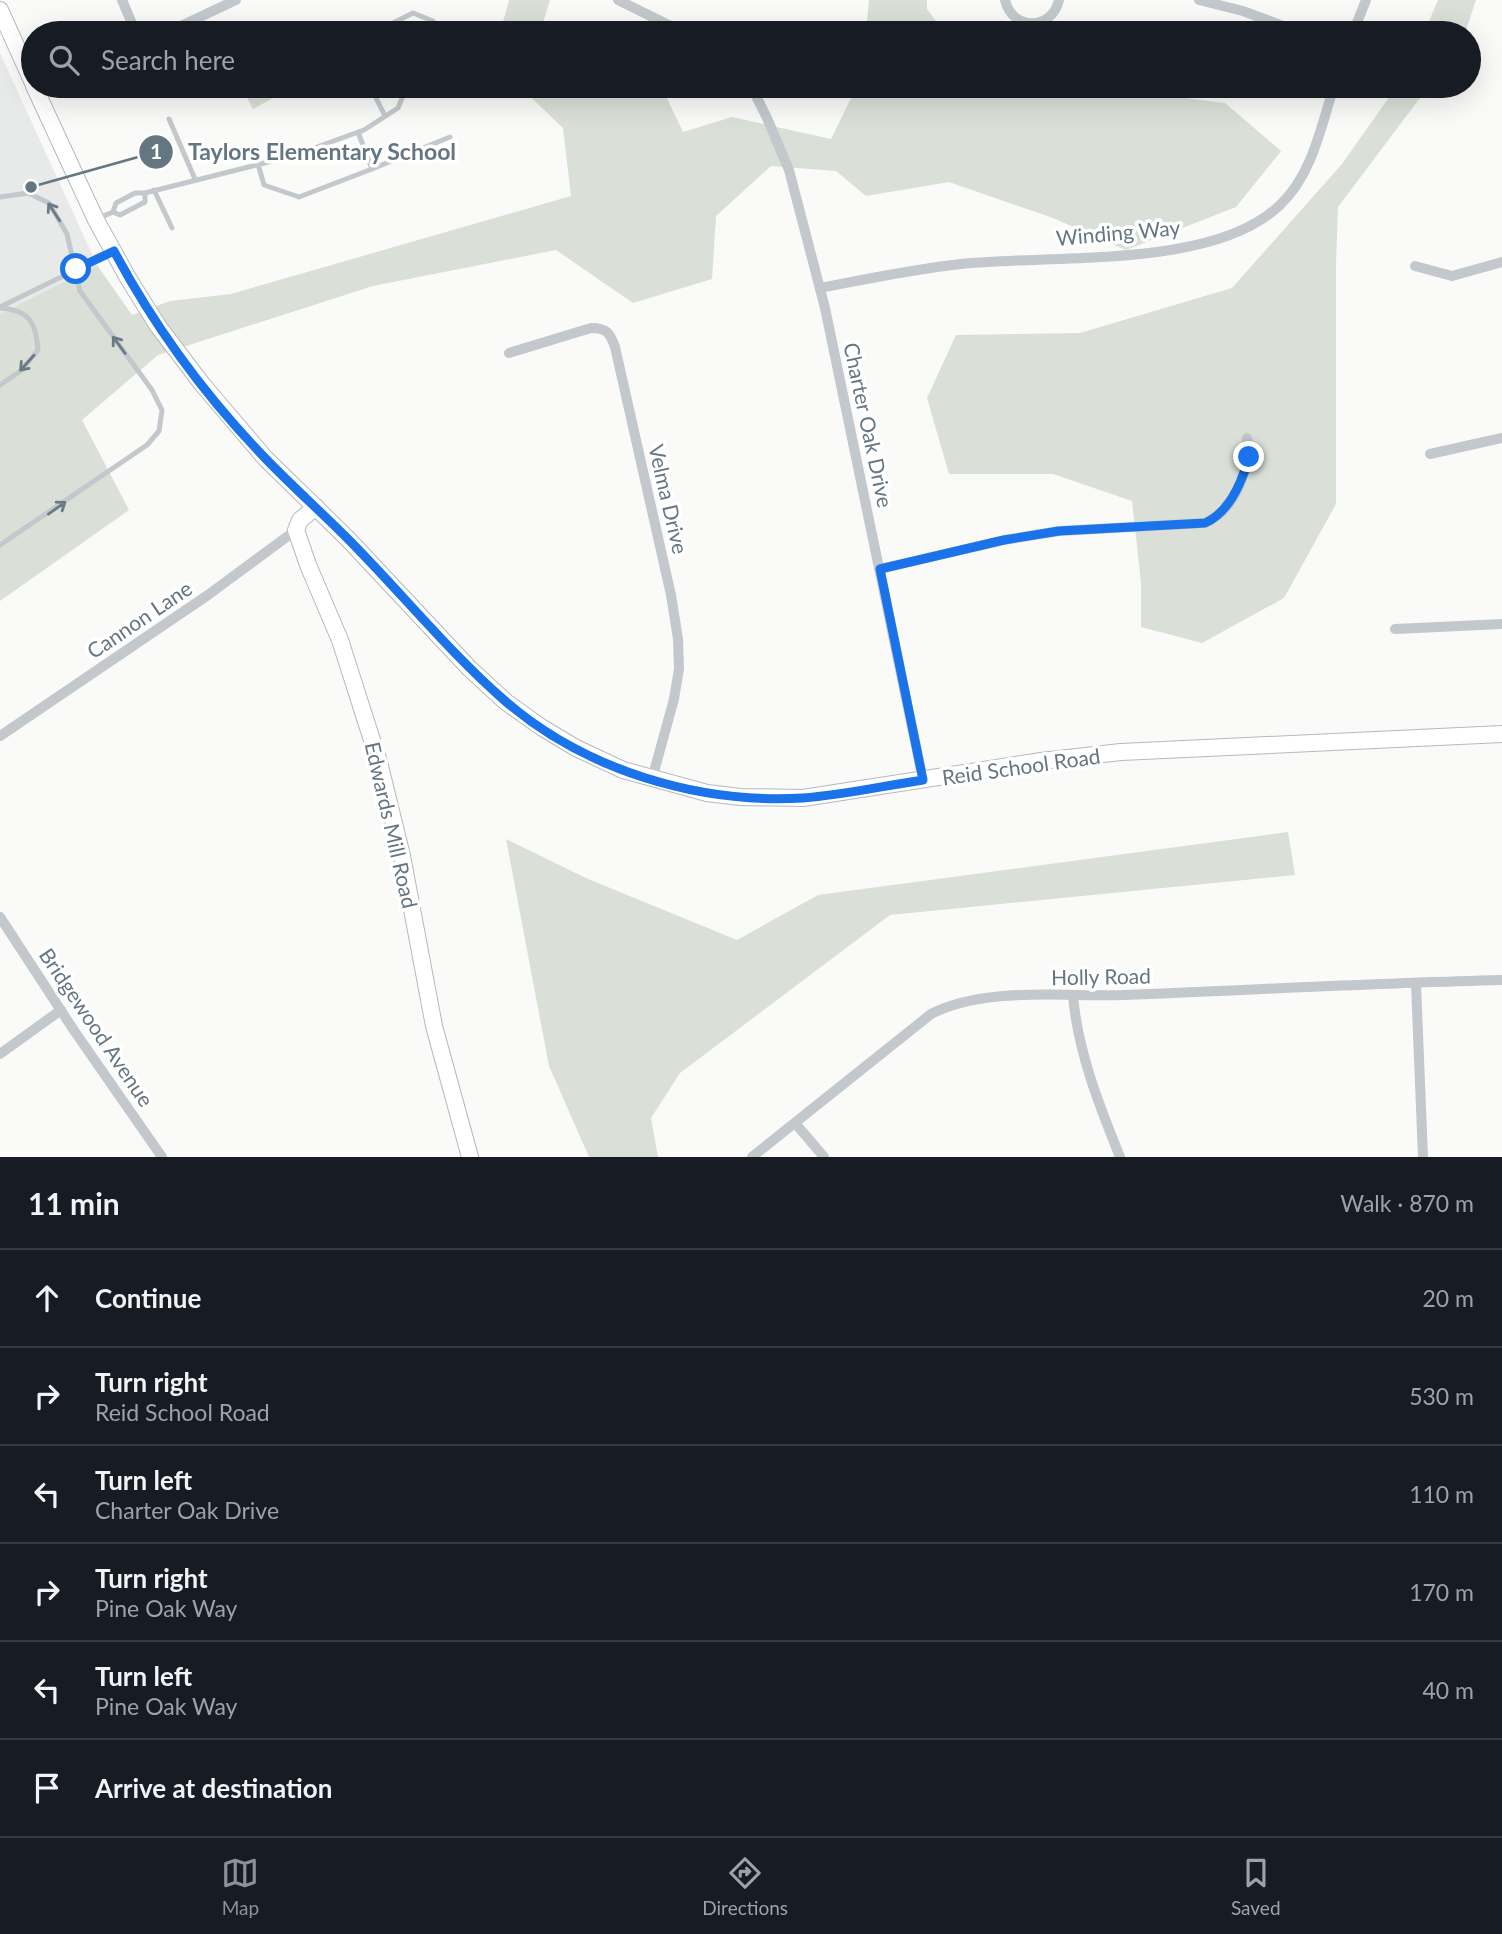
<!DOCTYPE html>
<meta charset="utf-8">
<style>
body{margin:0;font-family:Lato,sans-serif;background:#20242c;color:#f1f3f6}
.stop{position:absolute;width:21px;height:21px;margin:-16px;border:5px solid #1a73e8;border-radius:50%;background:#fff}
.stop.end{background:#1a73e8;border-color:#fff;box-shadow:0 2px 7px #0008}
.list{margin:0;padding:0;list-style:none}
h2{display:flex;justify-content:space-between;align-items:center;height:91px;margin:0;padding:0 28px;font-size:30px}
h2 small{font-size:23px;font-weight:400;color:#9ea1a6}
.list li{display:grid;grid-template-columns:46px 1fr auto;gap:21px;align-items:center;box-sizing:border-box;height:98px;padding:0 28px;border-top:2px solid #363941}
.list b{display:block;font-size:26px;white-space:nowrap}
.list p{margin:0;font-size:23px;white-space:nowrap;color:#9ea1a6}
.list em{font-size:23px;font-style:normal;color:#9ea1a6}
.icon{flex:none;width:38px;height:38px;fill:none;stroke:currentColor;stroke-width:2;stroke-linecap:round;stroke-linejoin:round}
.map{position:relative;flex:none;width:1502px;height:1157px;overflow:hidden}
.search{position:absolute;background:#171b24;box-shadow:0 7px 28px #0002;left:21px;right:21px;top:21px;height:77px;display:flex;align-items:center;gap:18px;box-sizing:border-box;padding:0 24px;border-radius:38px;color:#9ea1a6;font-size:26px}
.sheet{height:679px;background:#171b24}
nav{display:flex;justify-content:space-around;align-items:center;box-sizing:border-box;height:98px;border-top:2px solid #363941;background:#171b24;font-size:19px;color:#9ea1a6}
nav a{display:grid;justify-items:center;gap:4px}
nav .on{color:#8c9099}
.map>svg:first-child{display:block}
.built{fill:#e8e9e9}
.green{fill:#dadfd7}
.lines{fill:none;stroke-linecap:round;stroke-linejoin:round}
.secondary-casing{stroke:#b3babf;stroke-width:18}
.lane{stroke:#c3c8cc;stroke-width:5}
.street{stroke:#c3c8cc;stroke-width:10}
.secondary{stroke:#fff;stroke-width:16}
.oneway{stroke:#6a7a87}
.route{stroke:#1a73e8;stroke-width:9}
.labels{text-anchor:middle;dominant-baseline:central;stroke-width:7;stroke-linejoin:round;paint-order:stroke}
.street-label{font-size:21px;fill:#657683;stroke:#fff}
.leader{fill:none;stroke:#657683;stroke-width:2.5}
.callout-dot{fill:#657683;stroke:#fff;stroke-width:2.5}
.mark-label{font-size:21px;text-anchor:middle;font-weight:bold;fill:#fff}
.callout-label{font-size:23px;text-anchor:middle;font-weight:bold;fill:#657683;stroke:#fff;stroke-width:7;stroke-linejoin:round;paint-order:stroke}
</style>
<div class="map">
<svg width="1502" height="1157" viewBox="0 0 1502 1157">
<rect width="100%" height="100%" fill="#fafaf8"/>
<path class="built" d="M0 53 97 265 0 314Z"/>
<g class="green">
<path d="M509 0H550L540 33H500Z"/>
<path d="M869 0H927V9L945 33H866Z"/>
<path d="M1438 0H1476L1465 33H1424Z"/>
<path d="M241 86H266L273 98 253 109Z"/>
<path d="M519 86H661L683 132 732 117 831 139 857 86H1090L1225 103 1281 151 1236 207 1126 250 1053 218 949 182 866 196 836 171 771 166 716 216 712 279 633 303 556 250 373 286 158 355 82 420 129 510 0 601V314L97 265 132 315 170 301 231 294 571 196 563 128Z"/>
<path d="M1397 86H1429L1338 207 1336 263V504L1284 598 1202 643 1141 627V582L1132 501 1053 474H949L927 398 956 335 1080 333 1232 288 1342 164Z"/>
<path d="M1288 832 1295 875 890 915 680 1073 651 1118 658 1157H589L549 1066 506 839 588 879 737 940 818 895Z"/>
</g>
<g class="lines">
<g class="secondary-casing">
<g id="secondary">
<path d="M0 10 33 83"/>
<path d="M34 86 96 220 128 278 158 326 202 384 265 458 348 539 469 668 506 702 541 727 576 748 623 770 707 793 740 797 803 798 1041 761 1121 752 1502 734"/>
<path d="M316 507 300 520 296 530 308 565 340 640 379 762 402 856 434 1026 470 1157"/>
</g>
</g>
<g class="lane">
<path d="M373 33 413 13 433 21 428 33"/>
<path d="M370 86 385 116"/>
<path d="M169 119 195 179"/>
<path d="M258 164 264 185 299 197 372 169 358 132"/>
<path d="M372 169 450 137"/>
<path d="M154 190 172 228"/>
<path d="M0 197 28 193 49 203 67 234 80 291 152 390 162 410 159 431 147 445 0 545"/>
<path d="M113 212 120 215 145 202V193"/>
<path d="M99 218 113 212 116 203 135 193H145L292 156 364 130 398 108 407 86"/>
<path d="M0 307 110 253"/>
<path d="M0 308C29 310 36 322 38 350L22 370 0 385"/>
</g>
<g class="street">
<path d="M122 0 136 33"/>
<path d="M618 0 685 33"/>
<path d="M1005 0C1012 31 1052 31 1059 0"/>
<path d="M1199 0 1243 11 1302 33"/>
<path d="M166 33 236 0"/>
<path d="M1353 33 1366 0"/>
<path d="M751 86 767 118 789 170 825 308 923 780"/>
<path d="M39 96 58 86"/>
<path d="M1415 266 1452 276 1502 262"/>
<path d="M820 288C867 279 914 269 961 264 1050 254 1213 270 1280 205 1312 175 1321 127 1334 86"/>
<path d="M509 353 591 328C607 328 610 333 615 347L671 595 678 639 679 669 674 699 652 779"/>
<path d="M1430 454 1502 438"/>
<path d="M880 569 1004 540 1059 531 1205 523C1236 509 1250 469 1247 438"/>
<path d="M1395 629 1502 624"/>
<path d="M0 736 208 595 296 530"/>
<path d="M0 917 75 1032 162 1157"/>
<path d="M1416 984 1423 1157"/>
<path d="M1073 996C1078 1052 1099 1105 1120 1157"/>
<path d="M0 1054 61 1010"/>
<path d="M795 1123 824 1157"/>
<path d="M752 1157 931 1014C985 986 1065 997 1125 995 1251 990 1376 983 1502 980"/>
</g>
<use href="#secondary" class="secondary"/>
</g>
<defs><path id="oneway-shaft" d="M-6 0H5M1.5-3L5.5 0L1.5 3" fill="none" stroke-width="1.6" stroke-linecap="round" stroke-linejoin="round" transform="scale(1.75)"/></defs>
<g class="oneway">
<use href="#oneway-shaft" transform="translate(54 212) rotate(-123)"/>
<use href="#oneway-shaft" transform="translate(119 345) rotate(-126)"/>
<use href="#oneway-shaft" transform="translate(27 363) rotate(132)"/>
<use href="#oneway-shaft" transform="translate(57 508) rotate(-35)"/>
</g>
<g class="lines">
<path class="route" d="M76 269 114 251C154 326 207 398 266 459 292 486 319 510 346 537 399 590 447 650 504 700 584 770 698 804 803 798 843 795 883 786 923 780L880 569 1004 540 1059 531 1205 523C1230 512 1242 482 1249 457"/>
</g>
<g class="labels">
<g class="street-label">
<text transform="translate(1118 232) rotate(-5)">Winding Way</text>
<text transform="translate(869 425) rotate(78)">Charter Oak Drive</text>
<text transform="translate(669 499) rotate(77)">Velma Drive</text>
<text transform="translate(139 619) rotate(-34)">Cannon Lane</text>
<text transform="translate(1021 766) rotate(-8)">Reid School Road</text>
<text transform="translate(392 825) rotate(77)">Edwards Mill Road</text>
<text transform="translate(1101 976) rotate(-1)">Holly Road</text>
<text transform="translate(97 1027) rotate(56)">Bridgewood Avenue</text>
</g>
</g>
<path class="leader" d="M31 187L156 152"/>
<g class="callout-dot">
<circle cx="31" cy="187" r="7"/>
<circle cx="156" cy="152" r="18"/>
</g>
<g class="mark-label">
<text x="156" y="159">1</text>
</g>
<g class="callout-label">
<text x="322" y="160">Taylors Elementary School</text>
</g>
</svg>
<div class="stop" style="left:76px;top:269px"></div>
<div class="stop end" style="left:1249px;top:457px"></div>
<div class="search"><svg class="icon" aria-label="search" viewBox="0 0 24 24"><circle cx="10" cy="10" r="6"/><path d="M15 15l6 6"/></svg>Search here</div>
</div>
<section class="sheet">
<h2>11 min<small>Walk · 870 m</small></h2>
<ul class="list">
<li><svg class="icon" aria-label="ahead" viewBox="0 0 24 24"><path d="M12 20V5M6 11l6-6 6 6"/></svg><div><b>Continue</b></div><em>20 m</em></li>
<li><svg class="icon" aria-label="right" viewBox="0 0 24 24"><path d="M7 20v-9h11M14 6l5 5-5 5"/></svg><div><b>Turn right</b><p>Reid School Road</p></div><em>530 m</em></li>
<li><svg class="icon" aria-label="left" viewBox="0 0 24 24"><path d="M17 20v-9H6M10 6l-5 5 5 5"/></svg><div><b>Turn left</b><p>Charter Oak Drive</p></div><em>110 m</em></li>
<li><svg class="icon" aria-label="right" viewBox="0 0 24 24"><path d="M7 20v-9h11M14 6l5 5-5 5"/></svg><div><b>Turn right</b><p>Pine Oak Way</p></div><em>170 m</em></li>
<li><svg class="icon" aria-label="left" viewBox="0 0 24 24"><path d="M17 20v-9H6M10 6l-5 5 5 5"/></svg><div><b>Turn left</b><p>Pine Oak Way</p></div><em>40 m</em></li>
<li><svg class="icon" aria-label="arrive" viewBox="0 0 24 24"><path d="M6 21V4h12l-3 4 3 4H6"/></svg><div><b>Arrive at destination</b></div></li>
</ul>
</section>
<nav>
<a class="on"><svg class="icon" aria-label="map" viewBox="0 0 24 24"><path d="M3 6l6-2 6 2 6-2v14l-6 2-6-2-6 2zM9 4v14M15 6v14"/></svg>Map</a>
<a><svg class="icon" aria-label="directions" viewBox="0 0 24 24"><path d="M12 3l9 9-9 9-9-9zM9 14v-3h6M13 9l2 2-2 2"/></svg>Directions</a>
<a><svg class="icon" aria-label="saved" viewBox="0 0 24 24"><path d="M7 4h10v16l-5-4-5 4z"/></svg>Saved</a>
</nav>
